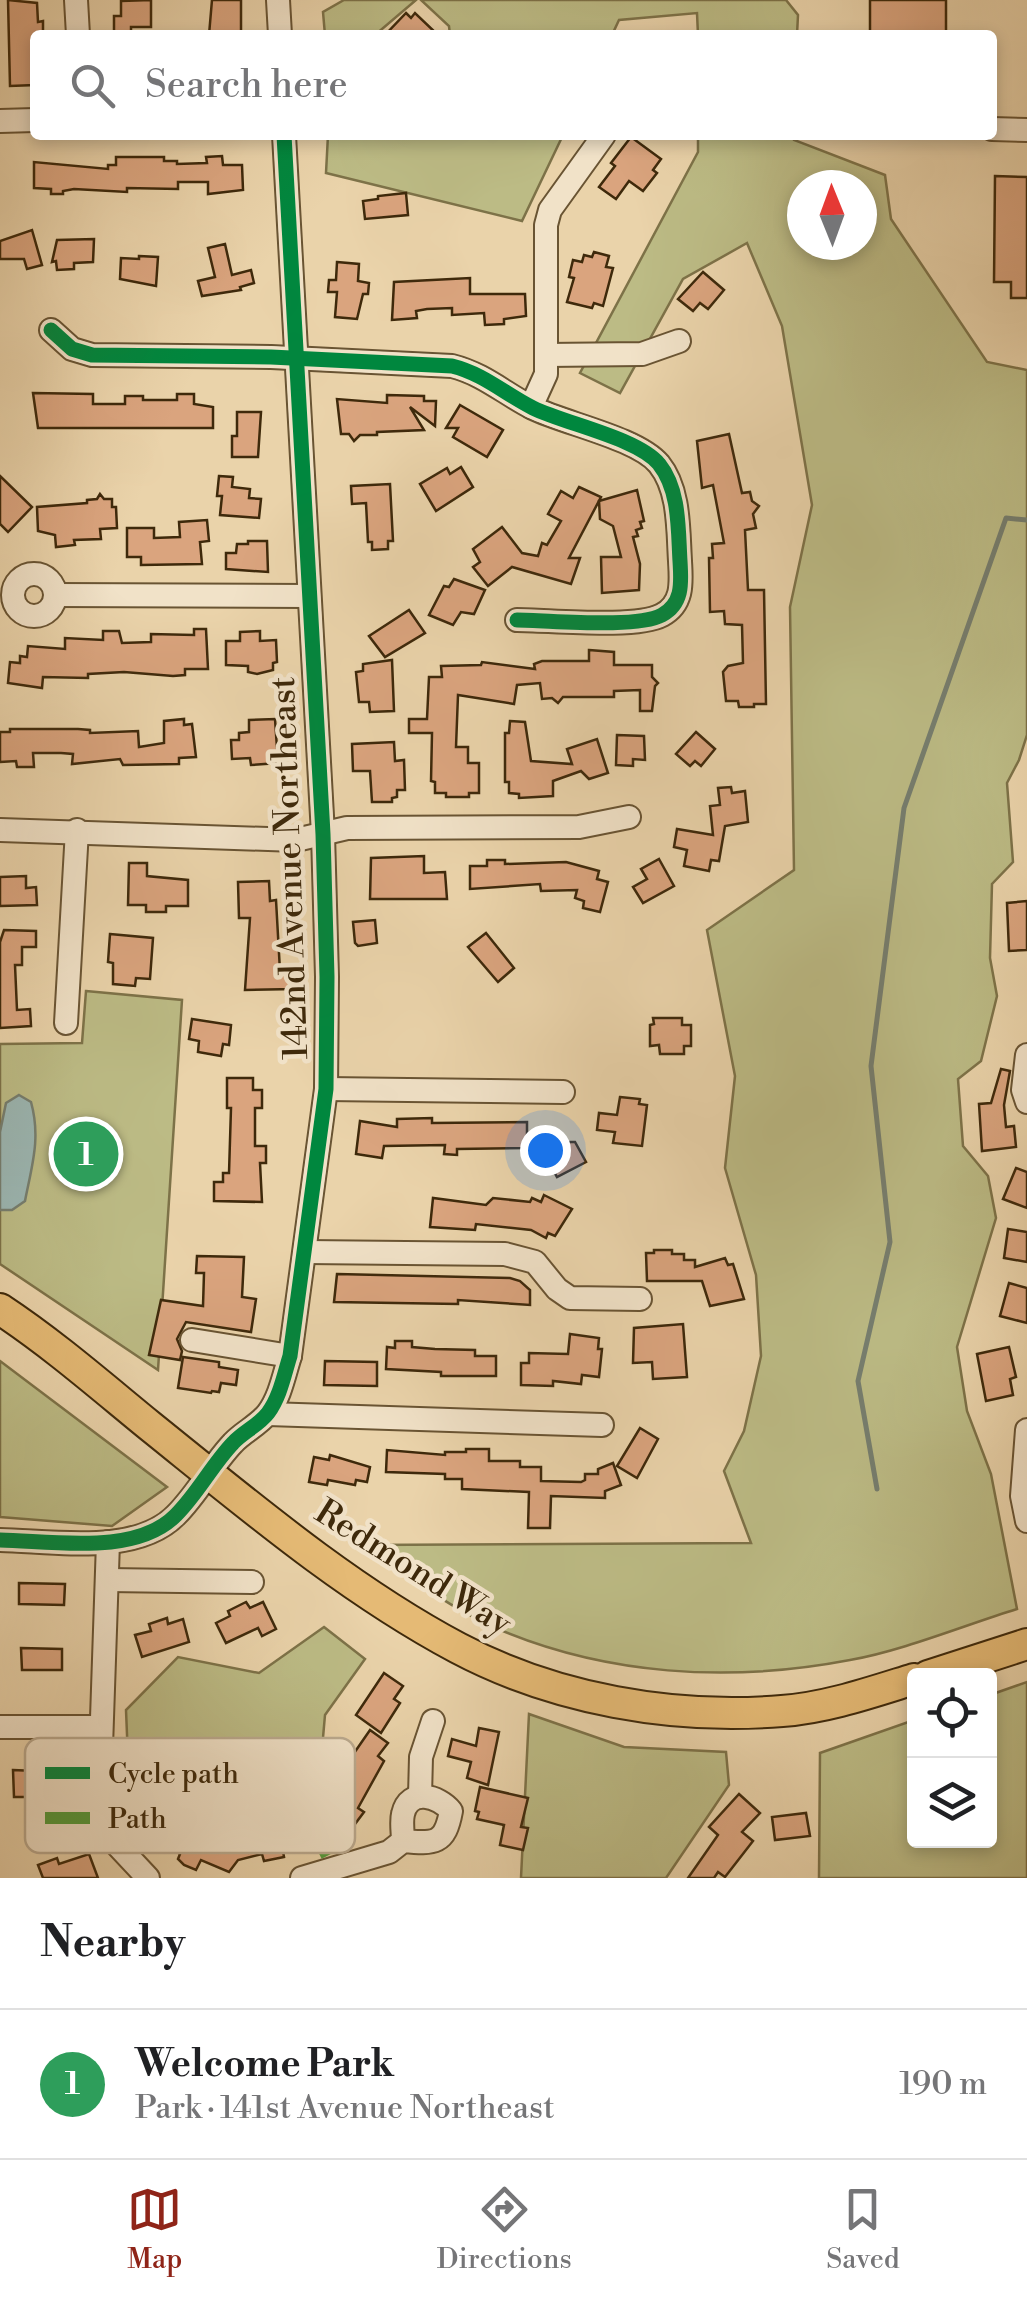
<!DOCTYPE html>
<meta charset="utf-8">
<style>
body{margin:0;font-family:"Libre Bodoni",serif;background:#f6f6f6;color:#202124}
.controls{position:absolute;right:30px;bottom:30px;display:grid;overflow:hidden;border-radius:10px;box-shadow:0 5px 15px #0003}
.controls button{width:90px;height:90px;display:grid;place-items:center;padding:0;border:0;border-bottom:2px solid #e0e0e0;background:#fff;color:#202124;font:50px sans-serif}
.compass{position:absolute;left:787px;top:170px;width:90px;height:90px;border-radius:50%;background:#fff;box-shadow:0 5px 15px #0003;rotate:359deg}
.you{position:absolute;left:545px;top:1150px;width:35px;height:35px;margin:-25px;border:8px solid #fff;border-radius:50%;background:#1a73e8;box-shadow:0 0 0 15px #1a73e833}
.badge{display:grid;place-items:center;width:65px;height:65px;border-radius:50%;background:#8f2418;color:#fff;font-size:32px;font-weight:700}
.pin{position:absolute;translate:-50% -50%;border:5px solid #fff;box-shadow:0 2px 10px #0006}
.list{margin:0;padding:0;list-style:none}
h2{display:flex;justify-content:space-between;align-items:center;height:130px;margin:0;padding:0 40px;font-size:42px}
h2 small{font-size:32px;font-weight:400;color:#757577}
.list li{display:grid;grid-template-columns:65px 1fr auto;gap:30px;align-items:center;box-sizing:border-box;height:150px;padding:0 40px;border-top:2px solid #e0e0e0}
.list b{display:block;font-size:38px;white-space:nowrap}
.list p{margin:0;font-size:32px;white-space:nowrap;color:#757577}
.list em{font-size:32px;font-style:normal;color:#757577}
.icon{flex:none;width:55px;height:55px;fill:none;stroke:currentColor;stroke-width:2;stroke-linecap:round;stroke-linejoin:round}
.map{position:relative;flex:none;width:1027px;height:1878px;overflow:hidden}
.search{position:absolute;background:#fff;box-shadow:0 5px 15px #0003;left:30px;right:30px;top:30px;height:110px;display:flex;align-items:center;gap:25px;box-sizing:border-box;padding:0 35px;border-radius:10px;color:#757577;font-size:38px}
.sheet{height:280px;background:#fff}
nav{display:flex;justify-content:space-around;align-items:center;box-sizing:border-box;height:140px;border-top:2px solid #e0e0e0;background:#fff;font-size:28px;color:#757577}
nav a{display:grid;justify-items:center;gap:5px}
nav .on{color:#8f2418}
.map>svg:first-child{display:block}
.green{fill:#bcbb85;stroke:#7d7248;stroke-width:2.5;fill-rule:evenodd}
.water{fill:#9bb6b2;stroke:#767e6f;stroke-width:2.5}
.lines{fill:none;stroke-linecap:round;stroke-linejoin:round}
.stream{stroke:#767e6f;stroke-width:5}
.building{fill:#daa47e;stroke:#3e290b;stroke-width:2.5}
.minor-casing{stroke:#695433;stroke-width:26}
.major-casing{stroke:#3e290b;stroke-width:34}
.minor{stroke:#f1e2c8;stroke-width:22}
.major{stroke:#e5ba75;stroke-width:30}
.quiet{stroke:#539c3b;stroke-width:12;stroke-dasharray:25 12;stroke-linecap:butt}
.cycleway-casing{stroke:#f1e2c8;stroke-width:21}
.cycleway{stroke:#00873e;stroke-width:15}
.labels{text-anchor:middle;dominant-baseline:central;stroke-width:9;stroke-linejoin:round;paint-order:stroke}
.street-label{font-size:35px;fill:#3e290b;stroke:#f1e2c8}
.key{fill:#f1e2c8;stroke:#bbaa8f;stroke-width:2.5}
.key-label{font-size:28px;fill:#3e290b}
</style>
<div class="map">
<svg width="1027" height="1878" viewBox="0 0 1027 1878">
<rect width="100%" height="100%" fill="#ead3aa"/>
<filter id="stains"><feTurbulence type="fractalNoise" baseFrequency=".002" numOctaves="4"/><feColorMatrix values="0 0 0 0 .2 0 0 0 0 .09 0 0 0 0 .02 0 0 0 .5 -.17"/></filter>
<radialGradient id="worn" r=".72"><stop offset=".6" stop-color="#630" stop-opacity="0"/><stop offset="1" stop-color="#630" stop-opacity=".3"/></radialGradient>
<g class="green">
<path d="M344 0H416L375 35H325L323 12Z"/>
<path d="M421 0H786L798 15 797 35H698L697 13 619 20 612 35H450L449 26Z"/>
<path d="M328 135H563L522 221 326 173Z"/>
<path d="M698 135H794V140L885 175 891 219 987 362 1027 370V735L1019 760 1007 783 1013 862 992 884 990 958 997 996 981 1061 958 1079 963 1146 988 1176 996 1218 957 1347 967 1411 991 1474 1017 1609C965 1625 902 1651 850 1660 730 1683 604 1676 491 1626 446 1605 403 1573 362 1545L751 1543 724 1471 744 1431 761 1356 756 1275 725 1168 735 1076 707 930 794 870 790 607 812 505 782 326 747 243 683 279 620 393 580 373 698 152ZM802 185H862V245H802Z"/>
<path d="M86 991 182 1000 158 1370 0 1264V1044L82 1043Z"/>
<path d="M0 1361 167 1487 112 1526 0 1517Z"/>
<path d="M324 1627 365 1659 325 1715 320 1772 244 1814 201 1775 129 1783 126 1710 178 1657 259 1673Z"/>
<path d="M1027 1682V1878H819L820 1753 914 1720V1840H990V1695Z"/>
<path d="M529 1714 624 1747 726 1752 729 1785 666 1878H521Z"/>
</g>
<path class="water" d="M19 1095 31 1102C41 1138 32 1165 25 1201L12 1210H0V1132L6 1103Z"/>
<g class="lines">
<path class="stream" d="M877 1489 858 1381 890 1242 871 1066 904 808 1006 518 1027 520"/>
</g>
<g class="building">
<path d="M8 0 37 3 38 22 43 21V35H35V85L10 86Z"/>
<path d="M151 0V27H131V34H114V16H121V1Z"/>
<path d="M212 0H241V35H209Z"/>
<rect x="870" y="0" width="76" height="35"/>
<path d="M406 13 411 18 415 13 438 35H385Z"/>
<path d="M631 137 661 159 653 170 657 173 643 191 629 181 616 199 599 187 615 166 611 163Z"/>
<path d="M222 156 223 165H242L243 190 208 194V182H178V189L127 188V192L74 189 63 191V194H51V189L34 188V162L108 169V165H116V157H164V161H177V164L207 163 206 157Z"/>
<path d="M995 176 1027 177V298H1011V282H994Z"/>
<path d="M406 193 408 215 365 219 363 201 378 199V196Z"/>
<path d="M32 230 42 265 27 269 24 259H0V241Z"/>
<path d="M94 239 93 262 74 263V269L57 270 56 261 52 262 57 240Z"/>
<path d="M225 244 232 275 251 270 254 283 240 287 241 290 202 296 198 281 215 277 208 248Z"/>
<path d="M594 252 609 256 606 267 613 268 603 306 594 303 592 308 567 302 574 278 569 277 573 260 582 262 584 255 592 257Z"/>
<path d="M139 256 158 257 156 286 120 279 121 258 139 259Z"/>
<path d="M337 262 359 264 358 281 369 283 368 294H363L357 319 335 317 337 292H328L329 280H336Z"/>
<path d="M703 272 724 290 708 309 700 303 693 311 678 299Z"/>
<path d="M470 278V294H525L526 316 504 319V324L485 325 484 313 452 315V308L427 309 416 311 417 318 392 320 394 282Z"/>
<path d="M33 393 93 394V404H125V396H143V400H177V394H194V404L213 407V428H38Z"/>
<path d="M387 395 424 396V401H436L435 426 410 407 424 430 377 432V435H360L354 441 349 434H341L337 399 387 403Z"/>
<path d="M460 405 503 430 487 457 453 437 458 428H446Z"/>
<path d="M237 412H261L258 457H232V436H237Z"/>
<path d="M729 434 742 493 750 492 752 501 759 506 753 514 756 528 745 530 748 590H764L766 704H754V707H739L738 701H726L723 672 728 666 743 663 742 625 725 624 724 611 710 612 709 558H713L712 544 724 543 713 485 702 488 697 441Z"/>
<path d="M461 467 473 487 436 511 420 484 447 468 450 474Z"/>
<path d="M0 476 32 507 8 532 0 524Z"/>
<path d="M219 476 233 477 232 487 250 489 249 498 261 499 259 518 220 515 222 496H217Z"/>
<path d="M390 484 393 541H388V549L372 550V542H368L366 503 352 504 351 486Z"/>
<path d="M579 487 601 497 569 558H580L571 584 512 567 488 586 473 567 480 562 473 549 502 527 522 553 538 556 542 543 547 545 561 521 548 514 561 491 573 498Z"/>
<path d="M637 490 644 521 640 522 642 528 636 530 638 536 633 537 640 564 639 590 602 593 601 557H621L613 526 600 519 599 501Z"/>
<path d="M100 494 104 499H112V507H116L117 528 100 529 101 539 74 540 75 545 56 547 55 535 38 531 37 507 87 503V500L97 499Z"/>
<path d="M207 520 209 541 200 542 202 564 141 565V557H127V528H154V538L180 537 179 522Z"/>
<path d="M248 541H267L268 572 226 569V553H236L237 544H248Z"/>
<path d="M454 579 485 590 474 614 461 612 453 625 429 615 444 586 449 587Z"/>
<path d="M409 610 425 633 385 657 369 636Z"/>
<path d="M194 629H206L208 669H185V675L173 676 124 672 88 674V678L43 677 42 688 8 683 10 662 20 663V656L27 657 28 646 65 649V638L103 640V631H119L122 643 151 642V634L194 635Z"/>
<path d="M260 631V641L276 640 277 662 273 663V670L257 674 248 672V666L226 665V641H240V632Z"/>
<path d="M589 650 614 652V665H652V677L658 683 655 686 652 711H640V690L614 691V697H563L558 703 552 698 542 699 540 683 517 685 514 704 458 695 456 747H468V763H479V793H469V797H446V793H435V782L431 781 432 733H409V719H427L429 677H442L441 666 481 665 482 662 535 669 534 664 542 661H589Z"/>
<path d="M392 660 394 711 370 712 369 702H359L356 672 363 671V664Z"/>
<path d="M184 719V725L192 724 196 757 179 758V764L123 765 120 759 72 764 73 754 61 753H33L34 767H17L16 761 0 762V732H10V729H78L90 730V733L138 731 139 747 164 743V721Z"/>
<path d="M275 719 278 763 251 765 250 758 232 759 231 740H239V733L249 732V720Z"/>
<path d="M510 721 525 722 531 761 572 764 567 749 597 739 608 773 589 779 581 771 553 781V796L519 798V794L509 793V782H505V733H509Z"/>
<path d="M696 732 715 749 701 766 695 761 690 766 676 754Z"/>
<path d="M617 735 644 736 645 760 633 759V766L616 765Z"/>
<path d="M394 742 395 761 404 760 405 790H397V797L392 798V802H372L370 771H353L352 744Z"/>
<path d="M731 787 732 793 745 791 748 822 725 826 719 861 711 860 709 871 684 866 687 850 674 847 677 829 713 835 710 806 720 805 718 788Z"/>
<path d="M424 856V873L445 872 447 899H370L371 858Z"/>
<path d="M659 859 674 886 643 903 633 887 647 879 641 869Z"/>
<path d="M487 860H505V864L566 862 599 871 597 879 608 882 600 912 583 908 584 901 575 898 577 890 541 891 540 884 470 889V866H487Z"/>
<path d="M129 863H147V876L188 880V906H166V912H146V905H128Z"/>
<path d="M26 876V888L36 887 37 905 0 906V877Z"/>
<path d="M269 881 270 901 276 900 280 971H294V989L245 990 250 918H239L238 882Z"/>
<path d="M1027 901V950L1009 951 1007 903Z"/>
<path d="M375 920 377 943 358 946 355 943 353 922Z"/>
<path d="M4 930 36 931V947H22V965H15L17 1010 30 1009 31 1026 0 1028V942Z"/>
<path d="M486 933 514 968 498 982 468 947Z"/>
<path d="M110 934 153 938 150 979 136 978 135 986 113 984V963L108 962Z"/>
<path d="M653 1018H682V1025H691V1046H684V1054H660L659 1045 650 1046V1025L654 1024Z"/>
<path d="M192 1019 231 1025 229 1045 223 1044 221 1056 198 1052 199 1041 189 1039Z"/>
<path d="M1001 1069 1010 1071 1004 1105 1006 1127 1014 1126 1016 1147 982 1151 979 1104 991 1103Z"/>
<path d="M227 1078H253V1090H262V1108H255V1146H266V1163H260L262 1202 214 1201V1182H223V1173H229L231 1108H227Z"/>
<path d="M620 1097 640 1099 639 1104 647 1105 642 1146 613 1143 615 1132 597 1130 599 1113 617 1115Z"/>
<path d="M432 1118V1123L527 1122V1148L457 1149V1155L444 1154 445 1145 384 1146 382 1158 356 1154 360 1121 397 1127V1119Z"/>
<path d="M570 1142H575L586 1162 557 1177 545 1155Z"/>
<path d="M1016 1168 1027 1172V1208L1003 1199Z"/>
<path d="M544 1195 572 1209 555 1236 548 1233 546 1238 531 1230 476 1224 475 1230 430 1227 433 1198 486 1205 493 1198 530 1202 532 1198 541 1202Z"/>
<path d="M1008 1229 1027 1232V1262L1004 1258Z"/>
<path d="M654 1250H672V1254H684V1260H695V1267L725 1258 728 1265 733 1264 744 1299 710 1306 702 1281H647L646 1253H654Z"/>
<path d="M197 1256 244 1257 242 1297 256 1299 251 1332 186 1322 177 1339 182 1351 180 1360 149 1355 161 1300 203 1306 204 1273H196Z"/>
<path d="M337 1274 510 1278 520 1281 530 1290V1305L458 1300V1304L334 1302Z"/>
<path d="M1009 1283 1027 1288V1323L1000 1316Z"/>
<path d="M683 1324 687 1377 653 1379 652 1362 633 1363 634 1328Z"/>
<path d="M570 1334 599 1338 598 1349H602L599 1377 582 1375 581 1384 553 1381V1386L521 1385V1363H529V1353L568 1354Z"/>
<path d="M395 1341H412V1347L435 1349 475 1350V1356H496V1376H441V1372L386 1369 387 1347 395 1348Z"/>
<path d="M1009 1347 1016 1377 1010 1379 1013 1395 986 1401 977 1354Z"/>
<path d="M183 1357 219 1362V1367L238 1370 236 1385 221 1383 219 1392 212 1391 211 1393 178 1388Z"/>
<path d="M325 1361 377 1362V1386L324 1385Z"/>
<path d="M640 1428 658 1439 637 1478 617 1466Z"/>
<path d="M466 1449H489V1461H520V1467H541V1481L581 1482 585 1480V1474H598V1469L613 1463 621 1485 605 1491V1498L551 1496 550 1528H528L529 1492 462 1489V1479H445V1474L386 1472 387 1450 445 1455V1452H466Z"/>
<path d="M330 1455 370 1467 367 1482 356 1480 355 1485 328 1480 327 1485 309 1482 314 1457 329 1460Z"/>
<path d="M19 1583 65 1584 64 1605 19 1604Z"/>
<path d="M246 1602 250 1608 263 1602 276 1629 262 1636 258 1628 226 1643 216 1623 230 1616 228 1611Z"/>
<path d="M167 1618 168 1624 183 1619 189 1642 142 1657 135 1635 151 1631 149 1624Z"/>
<path d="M21 1648 62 1649V1670H22Z"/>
<path d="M384 1673 403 1686 394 1699 400 1703 381 1733 356 1715Z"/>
<path d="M479 1728 499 1732 488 1785 467 1778 471 1762 448 1756 452 1739 476 1746Z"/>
<path d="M370 1730 388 1743 378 1756 384 1761 358 1808 364 1812 352 1828 347 1825 339 1837 320 1824 351 1779 341 1772Z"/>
<path d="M13 1770 35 1771V1797H14Z"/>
<path d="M146 1786 165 1798 157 1809 181 1827 180 1832 216 1850 221 1840 247 1852 243 1834 293 1826 298 1848 283 1851 284 1857 264 1861 262 1854 238 1860 229 1872 201 1860 196 1870 184 1865 178 1859 180 1854 152 1833 158 1826 132 1807Z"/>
<path d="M480 1787 528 1798 521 1827 528 1828 523 1850 500 1845 504 1825 477 1819 479 1812 475 1811Z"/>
<path d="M739 1794 760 1813 742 1832 753 1841 725 1877 718 1872 714 1878H688L718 1835 709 1827Z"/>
<path d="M806 1813 810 1836 775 1840 772 1817Z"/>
<path d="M89 1854 98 1878H43L38 1865 57 1858 59 1864Z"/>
</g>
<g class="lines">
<g class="minor-casing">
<g id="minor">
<path d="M76 0 78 35"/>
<path d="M278 0 280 35"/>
<path d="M0 121 35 120"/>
<path d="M992 129 1027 130"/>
<path d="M51 330 72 349 92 355 271 357 452 366C484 374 505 394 533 408 566 424 637 438 659 464 680 490 678 530 680 561 681 581 684 603 662 615 636 629 550 620 517 620"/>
<path d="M546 355 642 354 679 341"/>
<path d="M531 407 546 374V225L550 210 604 135"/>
<circle cx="34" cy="595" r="21"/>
<path d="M55 595 309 596"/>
<path d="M0 830 296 840 347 828 579 827 629 817"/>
<path d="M66 1023 77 830"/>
<path d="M1027 1055 1023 1090 1027 1102"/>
<path d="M326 1089 563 1092"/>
<path d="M306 1252 505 1254 535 1262 557 1289 570 1298 640 1299"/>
<path d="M192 1340 290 1356"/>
<path d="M268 1414 602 1425"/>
<path d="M1027 1430 1022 1496 1027 1521"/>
<path d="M0 1540C53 1541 136 1556 176 1515 198 1493 212 1465 233 1443 243 1432 259 1425 268 1413 280 1397 284 1375 290 1356L326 1089 327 977 323 834 284 135"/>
<path d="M108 1542 99 1806 105 1832 148 1878"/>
<path d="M108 1580 252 1582"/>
<path d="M0 1727H101"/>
<path d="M420 1796 421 1757 433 1721"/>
<path d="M302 1878 389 1852 403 1841C435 1844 445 1844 451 1811 439 1796 409 1787 403 1814 401 1822 403 1833 403 1841"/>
</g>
</g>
<g class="major-casing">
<g id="major">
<path d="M0 1309C53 1344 101 1386 150 1426 247 1504 347 1589 458 1648 554 1699 673 1720 782 1711 826 1708 872 1692 914 1679"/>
<path d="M928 1676 1027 1644"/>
</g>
</g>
<use href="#minor" class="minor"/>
<use href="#major" class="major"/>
<path class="quiet" d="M321 1844 327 1856"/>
<g class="cycleway-casing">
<g id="cycleway">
<path d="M51 330 72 349 92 355 271 357 452 366C484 374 505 394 533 408 566 424 637 438 659 464 680 490 678 530 680 561 681 581 684 603 662 615 636 629 550 620 517 620"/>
<path d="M0 1540C53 1541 136 1556 176 1515 198 1493 212 1465 233 1443 243 1432 259 1425 268 1413 280 1397 284 1375 290 1356L326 1089 327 977 323 834 284 135"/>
</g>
</g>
<use href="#cycleway" class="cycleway"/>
</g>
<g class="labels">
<g class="street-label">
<text transform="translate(290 868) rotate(-92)">142nd Avenue Northeast</text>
<text transform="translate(413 1568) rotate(32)">Redmond Way</text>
</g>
</g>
<rect x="25" y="1738" width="330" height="115" rx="15" class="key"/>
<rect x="45" y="1767" width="45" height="12" fill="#00873e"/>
<rect x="45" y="1812" width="45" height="12" fill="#539c3b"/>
<g class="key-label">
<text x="108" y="1783">Cycle path</text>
<text x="108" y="1828">Path</text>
</g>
<rect width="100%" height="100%" filter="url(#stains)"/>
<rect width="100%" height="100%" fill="url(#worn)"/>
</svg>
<div class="controls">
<button><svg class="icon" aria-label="locate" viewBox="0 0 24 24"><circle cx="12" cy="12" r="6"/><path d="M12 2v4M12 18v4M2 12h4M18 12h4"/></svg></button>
<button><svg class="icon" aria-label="layers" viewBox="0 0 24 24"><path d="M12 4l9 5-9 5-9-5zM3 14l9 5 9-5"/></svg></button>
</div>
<svg class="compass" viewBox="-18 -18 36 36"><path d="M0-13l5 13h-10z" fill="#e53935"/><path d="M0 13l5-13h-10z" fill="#757577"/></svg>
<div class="you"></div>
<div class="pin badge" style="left:86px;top:1154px;background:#2e9e5b">1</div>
<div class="search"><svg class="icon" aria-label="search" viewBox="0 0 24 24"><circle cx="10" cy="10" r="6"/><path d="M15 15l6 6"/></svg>Search here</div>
</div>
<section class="sheet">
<h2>Nearby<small></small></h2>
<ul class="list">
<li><span class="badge" style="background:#2e9e5b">1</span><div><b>Welcome Park</b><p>Park · 141st Avenue Northeast</p></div><em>190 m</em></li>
</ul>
</section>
<nav>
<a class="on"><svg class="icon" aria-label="map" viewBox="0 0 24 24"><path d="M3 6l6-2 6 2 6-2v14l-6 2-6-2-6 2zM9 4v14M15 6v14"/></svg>Map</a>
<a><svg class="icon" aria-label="directions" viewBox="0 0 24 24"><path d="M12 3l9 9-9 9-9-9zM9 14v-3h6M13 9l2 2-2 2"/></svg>Directions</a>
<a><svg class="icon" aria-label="saved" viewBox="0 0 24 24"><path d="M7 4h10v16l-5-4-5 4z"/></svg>Saved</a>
</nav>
